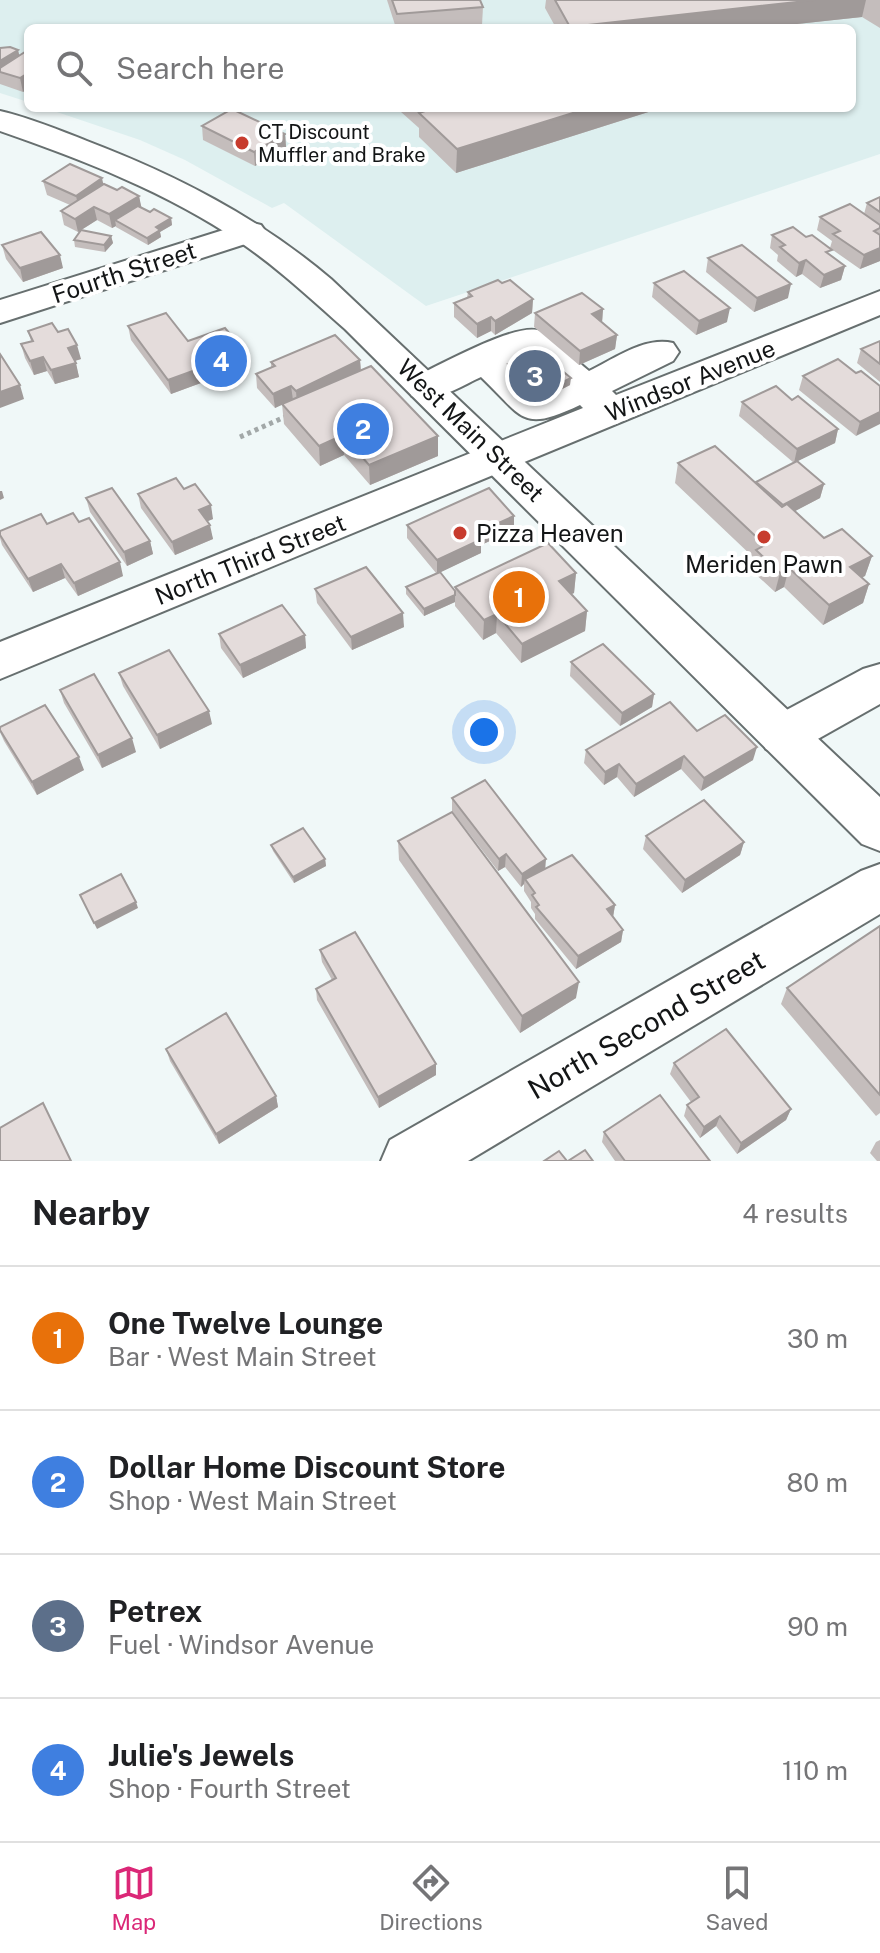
<!DOCTYPE html>
<meta charset="utf-8">
<style>
body{margin:0;font-family:"Public Sans",sans-serif;background:#f6f6f6;color:#202124}
.you{position:absolute;left:484px;top:732px;width:28px;height:28px;margin:-20px;border:6px solid #fff;border-radius:50%;background:#1a73e8;box-shadow:0 0 0 12px #1a73e833}
.badge{display:grid;place-items:center;width:52px;height:52px;border-radius:50%;background:#db2777;color:#fff;font-size:26px;font-weight:700}
.pin{position:absolute;translate:-50% -50%;border:4px solid #fff;box-shadow:0 2px 8px #0006}
.list{margin:0;padding:0;list-style:none}
h2{display:flex;justify-content:space-between;align-items:center;height:104px;margin:0;padding:0 32px;font-size:34px}
h2 small{font-size:26px;font-weight:400;color:#757577}
.list li{display:grid;grid-template-columns:52px 1fr auto;gap:24px;align-items:center;box-sizing:border-box;height:144px;padding:0 32px;border-top:2px solid #e0e0e0}
.list b{display:block;font-size:30px;white-space:nowrap}
.list p{margin:0;font-size:26px;white-space:nowrap;color:#757577}
.list em{font-size:26px;font-style:normal;color:#757577}
.icon{flex:none;width:44px;height:44px;fill:none;stroke:currentColor;stroke-width:2;stroke-linecap:round;stroke-linejoin:round}
.map{position:relative;flex:none;width:880px;height:1161px;overflow:hidden}
.search{position:absolute;background:#fff;box-shadow:0 2px 6px #0004;left:24px;right:24px;top:24px;height:88px;display:flex;align-items:center;gap:20px;box-sizing:border-box;padding:0 28px;border-radius:12px;color:#757577;font-size:30px}
.sheet{height:680px;background:#fff}
nav{display:flex;justify-content:space-around;align-items:center;box-sizing:border-box;height:112px;border-top:2px solid #e0e0e0;background:#fff;font-size:22px;color:#757577}
nav a{display:grid;justify-items:center;gap:4px}
nav .on{color:#db2777}
.map>svg:first-child{display:block}
.built{fill:#ddefef}
.lines{fill:none;stroke-linecap:round;stroke-linejoin:round}
.minor-casing{stroke:#676f6f;stroke-width:4}
.major-casing{stroke:#676f6f;stroke-width:4}
.path{stroke:#a2a8a8;stroke-width:5;stroke-dasharray:4 4;stroke-linecap:butt}
.minor{fill:#fff;fill-rule:evenodd}
.major{fill:#fff;fill-rule:evenodd}
.wall{fill:#c4bdbc}
.shaded-wall{fill:#a09a99}
.building{fill:#e4dcdb;stroke:#a09a99;stroke-width:2}
.poi-dot{fill:#c73b2d;stroke:#fff;stroke-width:3}
.labels{text-anchor:middle;dominant-baseline:central;stroke-width:8;stroke-linejoin:round;paint-order:stroke}
.far-poi-label{font-size:20px;fill:#131516;stroke:#fff;text-anchor:start}
.street-label{font-size:24px;fill:#131516;stroke:#fff}
.poi-label{font-size:24px;fill:#131516;stroke:#fff;text-anchor:start}
.near-street-label{font-size:28px;fill:#131516;stroke:#fff}
</style>
<div class="map">
<svg width="880" height="1161" viewBox="0 0 880 1161">
<rect width="100%" height="100%" fill="#f0f8f8"/>
<path class="built" d="M0 0H880V154L426 306 284 203 272 208 185 160 140 140 45 108H852V28H28V102L0 93Z"/>
<g class="lines">
<g class="minor-casing">
<g id="minor">
<path d="M249 222 261 225 266 232 261 239 0 323V300Z"/>
<path d="M880 291V315L0 679V642L583 408 580 405C521 433 524 418 481 377 459 387 437 403 412 396L407 387 412 378C437 367 517 321 540 331 557 339 574 359 589 371 614 359 645 336 673 343L679 352 673 361 612 391 616 395ZM524 356 558 385 544 391 512 362Z"/>
<path d="M880 664V704L800 749 783 755 766 749 759 735 766 721 863 669Z"/>
<path d="M880 864V914L468 1161H381L390 1140 861 871Z"/>
</g>
</g>
<g class="major-casing">
<path id="major" d="M0 111C30 118 59 130 87 141 176 175 258 217 331 279L880 797V851L862 844 345 329C311 299 278 268 240 242 167 192 83 160 0 131Z"/>
</g>
<path class="path" d="M240 437 287 416"/>
<use href="#minor" class="minor"/>
<use href="#major" class="major"/>
</g>
<g class="wall">
<path d="M387 0H480L483 7 482 25 446 28H396Z"/>
<path d="M546 0H880V28L862 17 760 28H556L545 8Z"/>
<path d="M0 48 18 50 19 55 28 50V88L23 92 0 84Z"/>
<path d="M401 108H661L456 173 419 137V128L401 112Z"/>
<path d="M202 126 285 134 286 147 255 166 203 140Z"/>
<path d="M43 181 104 185 117 190 139 196 141 208 150 212 171 218 172 225 160 232 161 237 148 245 116 227V226L112 228 97 220 78 232 64 225 61 211 70 205 47 195Z"/>
<path d="M880 197V261L860 269 830 248 832 241 817 230 820 217 864 214 867 203Z"/>
<path d="M772 235 831 255 845 266 841 280 820 288 802 274 796 277 777 261 778 255 770 248Z"/>
<path d="M111 236 113 243 105 252 75 247 74 240Z"/>
<path d="M2 245 63 268 23 282 6 259Z"/>
<path d="M708 258 788 298 754 312 706 272Z"/>
<path d="M502 283 533 299 532 313 495 335 491 331 477 338 454 317V303L467 298 468 292Z"/>
<path d="M654 283 727 322 696 335 652 297Z"/>
<path d="M603 309 602 322 617 335 615 349 579 365 534 327 535 313Z"/>
<path d="M128 326 188 341 247 366 171 394 131 340Z"/>
<path d="M28 331 58 332 81 359 75 361 79 377 55 384 47 371 34 375 25 358 21 344 31 341Z"/>
<path d="M880 341V382L857 363 861 349Z"/>
<path d="M360 360 361 371 438 456 370 485 344 455 320 466 284 424 282 404 275 408 257 388 256 374 271 368V362Z"/>
<path d="M508 364 570 385 541 400 507 371Z"/>
<path d="M856 373 880 386 856 436 799 390 803 376Z"/>
<path d="M792 400 838 429 835 443 797 461 824 484 820 498 795 511 824 538 872 556 865 576 862 577 869 584 863 603 823 625 784 587 775 592 751 570 754 558 675 483 678 463 756 483 794 463 739 416 742 402Z"/>
<path d="M184 489 213 519 207 521 213 539 175 555 141 508 138 494Z"/>
<path d="M86 498 150 541 153 554 127 566 90 512Z"/>
<path d="M514 516V530L481 545V553L440 572 455 591V587L576 573 574 593 571 594 587 611 585 631 521 663 496 633 483 640 455 606V602L424 616 406 594V587L436 573 407 538V525Z"/>
<path d="M47 524 123 576 78 596 65 578 33 592 2 545 0 538V531Z"/>
<path d="M315 589 404 627 352 650 317 603Z"/>
<path d="M219 634 305 635 306 648 243 678 221 648Z"/>
<path d="M571 662 654 694 652 707 620 726 570 676Z"/>
<path d="M119 673 212 724 160 749 123 686Z"/>
<path d="M60 690 136 752 102 768 64 703Z"/>
<path d="M0 727 84 770 37 795 4 741 0 732Z"/>
<path d="M697 731 753 760 701 791 681 769 634 797 617 777 604 785 584 763 586 750Z"/>
<path d="M452 798 545 869 615 905 613 917 623 930 621 942 576 969 535 919V914L531 908V902L524 891V884L521 887 505 867 498 871 452 811Z"/>
<path d="M646 836 744 842 740 855 682 893 643 849Z"/>
<path d="M398 841 576 998 520 1033 399 860Z"/>
<path d="M271 845 325 859 326 866 294 883 273 851Z"/>
<path d="M880 926V1113L876 1116 781 1004 787 988Z"/>
<path d="M320 950 436 1075 379 1108 317 1000 316 989 332 980 322 962Z"/>
<path d="M166 1049 276 1096 278 1107 219 1144 170 1061Z"/>
<path d="M674 1063 791 1109 786 1120 737 1154 716 1126 700 1138 684 1116 687 1105 691 1102 670 1074Z"/>
<path d="M604 1132 710 1161H615L602 1142Z"/>
<path d="M880 1140V1161H877L870 1153 876 1142Z"/>
</g>
<g class="shaded-wall">
<path d="M815 0H866L862 17 760 28H570V27Z"/>
<path d="M18 50 21 63 0 72V61Z"/>
<path d="M28 73V88L23 92 20 78Z"/>
<path d="M589 108H661L456 173 457 149Z"/>
<path d="M285 134 286 147 255 166 254 152Z"/>
<path d="M102 178 105 192 79 209 76 196Z"/>
<path d="M139 196 142 210 115 220 116 226 112 228 109 214Z"/>
<path d="M94 207 97 220 78 232 75 219Z"/>
<path d="M171 218 172 225 160 232 161 237 148 245 147 238 156 227Z"/>
<path d="M111 236 113 243 105 252 104 245Z"/>
<path d="M880 248V261L860 269 864 255Z"/>
<path d="M60 255 63 268 23 282 20 268Z"/>
<path d="M806 260 802 274 796 277 799 263Z"/>
<path d="M845 266 841 280 820 288 824 275Z"/>
<path d="M791 284 788 298 754 312 757 298Z"/>
<path d="M533 299 532 313 495 335V321Z"/>
<path d="M730 308 727 322 696 335 699 321Z"/>
<path d="M603 309 602 323 592 314Z"/>
<path d="M491 317V331L477 338V324Z"/>
<path d="M617 335 615 349 579 365 580 351Z"/>
<path d="M77 345 81 359 71 362 68 348Z"/>
<path d="M245 352 247 366 171 394 168 380Z"/>
<path d="M43 357 47 371 34 375 30 361Z"/>
<path d="M360 360 361 374 297 405 296 391Z"/>
<path d="M76 363 79 377 55 384 51 370Z"/>
<path d="M571 378 570 385 541 400V393Z"/>
<path d="M20 385 24 399 0 408V392Z"/>
<path d="M291 386 293 400 275 408 273 394Z"/>
<path d="M880 412V424L856 436 860 422Z"/>
<path d="M838 429 835 443 794 463 797 449Z"/>
<path d="M343 435 344 455 320 466 319 446Z"/>
<path d="M438 436V456L370 485 369 465Z"/>
<path d="M824 484 820 498 780 519 783 505Z"/>
<path d="M0 491H2L4 498 0 500Z"/>
<path d="M211 505 213 519 201 524 199 510Z"/>
<path d="M514 516V530L481 545V553L437 574V560L476 533Z"/>
<path d="M210 525 213 539 175 555 172 542Z"/>
<path d="M150 541 153 554 127 566 124 552Z"/>
<path d="M872 556 865 576 844 587 850 567Z"/>
<path d="M120 562 123 576 78 596 74 583Z"/>
<path d="M61 564 65 578 33 592 28 579Z"/>
<path d="M789 568 784 587 775 592 780 573Z"/>
<path d="M576 573 574 593 557 601 559 581Z"/>
<path d="M869 584 863 603 823 625 829 605Z"/>
<path d="M455 595V602L424 616V609Z"/>
<path d="M587 611 585 631 521 663 522 644Z"/>
<path d="M403 613 404 627 352 650 351 637Z"/>
<path d="M497 614 496 633 483 640 484 620Z"/>
<path d="M305 635 306 648 243 678 240 665Z"/>
<path d="M654 694 652 707 620 726 622 713Z"/>
<path d="M209 711 212 724 160 749 157 735Z"/>
<path d="M132 738 136 752 102 768 98 755Z"/>
<path d="M757 747 753 760 701 791 704 778Z"/>
<path d="M684 756 681 769 634 797 636 784Z"/>
<path d="M79 757 84 770 37 795 32 782Z"/>
<path d="M619 764 617 777 604 785 605 772Z"/>
<path d="M744 842 740 855 682 893 685 880Z"/>
<path d="M506 854 505 867 498 871 499 859Z"/>
<path d="M325 859 326 866 294 883 293 877Z"/>
<path d="M546 859 545 872 525 879 524 884 521 887 522 874Z"/>
<path d="M136 902 138 908 97 929 94 923Z"/>
<path d="M615 905 613 917 607 909Z"/>
<path d="M623 930 621 942 576 969 578 956Z"/>
<path d="M579 982 576 998 520 1033 522 1016Z"/>
<path d="M436 1064V1075L379 1108 378 1097Z"/>
<path d="M276 1096 278 1107 219 1144 216 1134Z"/>
<path d="M791 1109 786 1120 737 1154 741 1143Z"/>
<path d="M720 1116 716 1126 700 1138 704 1127Z"/>
</g>
<g class="building">
<path d="M392 0H480L483 7 397 14Z"/>
<path d="M555 0H815L570 27Z"/>
<path d="M10 47 18 50 0 61V48Z"/>
<path d="M28 50V73L20 78 0 72V68Z"/>
<path d="M422 108H589L457 149 419 113 425 111Z"/>
<path d="M232 109 285 134 254 152 202 126Z"/>
<path d="M70 164 102 178 76 196 43 181Z"/>
<path d="M104 184 117 190 122 187 139 196 109 214 94 207 75 219 61 211Z"/>
<path d="M880 197V212L867 203Z"/>
<path d="M850 204 880 225V228L874 231 880 235V248L864 255 833 234 840 231 820 217Z"/>
<path d="M138 206 150 212 154 209 171 218 156 227 160 230 147 238 115 220Z"/>
<path d="M793 227 806 237 812 235 832 250 826 252 845 266 824 275 806 260 799 263 780 247 785 245 772 235Z"/>
<path d="M81 230 111 236 104 245 74 240Z"/>
<path d="M41 232 60 255 20 268 2 245Z"/>
<path d="M742 245 791 284 757 298 708 258Z"/>
<path d="M684 271 730 308 699 321 654 283Z"/>
<path d="M498 280 502 283 510 280 533 299 495 321 491 317 477 324 454 303 472 296 468 292Z"/>
<path d="M582 293 603 309 592 314 617 335 580 351 535 313Z"/>
<path d="M166 313 188 341 225 328 245 352 168 380 128 326Z"/>
<path d="M52 323 58 332 68 329 77 345 68 348 76 363 51 370 43 357 30 361 21 344 33 341 28 331Z"/>
<path d="M335 335 360 360 296 391 291 386 273 394 256 374 275 366 271 362Z"/>
<path d="M880 341V364L861 349Z"/>
<path d="M537 350 571 378 541 393 508 364Z"/>
<path d="M0 354 20 385 0 392Z"/>
<path d="M838 359 856 373 861 371 880 386V412L860 422 803 376Z"/>
<path d="M371 366 438 436 369 465 343 435 319 446 282 404Z"/>
<path d="M776 386 792 400 798 396 838 429 797 449 742 402Z"/>
<path d="M715 446 782 507 787 504 824 538 842 529 872 556 850 567 869 584 829 605 789 568 780 573 756 550 765 545 678 463Z"/>
<path d="M797 461 824 484 783 505 756 482Z"/>
<path d="M176 478 184 489 195 484 211 505 199 510 210 525 172 542 138 494Z"/>
<path d="M112 488 150 541 124 552 86 498Z"/>
<path d="M489 488 514 516 476 533 482 539 437 560 407 525Z"/>
<path d="M73 513 79 522 89 518 120 562 74 583 61 564 28 579 0 535V531L41 514 47 524Z"/>
<path d="M548 543 576 573 559 581 587 611 522 644 497 614 484 620 455 587Z"/>
<path d="M366 567 403 613 351 637 315 589Z"/>
<path d="M440 572 455 591V595L424 609 406 587Z"/>
<path d="M282 605 305 635 240 665 219 634Z"/>
<path d="M603 644 654 694 622 713 571 662Z"/>
<path d="M169 650 209 711 157 735 119 673Z"/>
<path d="M94 674 132 738 98 755 60 690Z"/>
<path d="M670 702 697 731 725 715 757 747 704 778 684 756 636 784 619 764 605 772 586 750Z"/>
<path d="M45 705 79 757 32 782 0 730V727Z"/>
<path d="M485 780 546 859 522 874 506 854 499 859 452 798Z"/>
<path d="M704 800 744 842 685 880 646 836Z"/>
<path d="M452 812 579 982 522 1016 398 841Z"/>
<path d="M303 828 325 859 293 877 271 845Z"/>
<path d="M572 855 615 905 607 909 623 930 578 956 536 907 539 905 532 895 535 893 525 879Z"/>
<path d="M121 874 136 902 94 923 80 895Z"/>
<path d="M880 926V1095L787 988Z"/>
<path d="M355 932 436 1064 378 1097 316 989 336 978 320 950Z"/>
<path d="M226 1013 276 1096 216 1134 166 1049Z"/>
<path d="M726 1029 791 1109 741 1143 720 1116 704 1127 687 1105 699 1097 674 1063Z"/>
<path d="M660 1095 710 1161H625L604 1132Z"/>
<path d="M43 1103 71 1161H0V1128Z"/>
<path d="M585 1150 593 1161H568Z"/>
<path d="M559 1151 567 1161H544Z"/>
</g>
<g class="poi-dot">
<circle cx="242" cy="143" r="8"/>
<circle cx="460" cy="533" r="8"/>
<circle cx="764" cy="537" r="8"/>
</g>
<g class="labels">
<g class="far-poi-label">
<text x="258" y="132">CT Discount<tspan x="258" dy="23">Muffler and Brake</tspan></text>
</g>
<g class="street-label">
<text transform="translate(124 272) rotate(-18)">Fourth Street</text>
<text transform="translate(690 380) rotate(-22)">Windsor Avenue</text>
<text transform="translate(471 430) rotate(44)">West Main Street</text>
<text transform="translate(250 559) rotate(-22)">North Third Street</text>
</g>
<g class="poi-label">
<text x="476" y="533">Pizza Heaven</text>
<text x="764" y="564" text-anchor="middle">Meriden Pawn</text>
</g>
<g class="near-street-label">
<text transform="translate(646 1024) rotate(-30)">North Second Street</text>
</g>
</g>
</svg>
<div class="you"></div>
<div class="pin badge" style="left:519px;top:597px;background:#e8710a">1</div>
<div class="pin badge" style="left:363px;top:429px;background:#3f7fe0">2</div>
<div class="pin badge" style="left:535px;top:376px;background:#5c6f8a">3</div>
<div class="pin badge" style="left:221px;top:361px;background:#3f7fe0">4</div>
<div class="search"><svg class="icon" aria-label="search" viewBox="0 0 24 24"><circle cx="10" cy="10" r="6"/><path d="M15 15l6 6"/></svg>Search here</div>
</div>
<section class="sheet">
<h2>Nearby<small>4 results</small></h2>
<ul class="list">
<li><span class="badge" style="background:#e8710a">1</span><div><b>One Twelve Lounge</b><p>Bar · West Main Street</p></div><em>30 m</em></li>
<li><span class="badge" style="background:#3f7fe0">2</span><div><b>Dollar Home Discount Store</b><p>Shop · West Main Street</p></div><em>80 m</em></li>
<li><span class="badge" style="background:#5c6f8a">3</span><div><b>Petrex</b><p>Fuel · Windsor Avenue</p></div><em>90 m</em></li>
<li><span class="badge" style="background:#3f7fe0">4</span><div><b>Julie's Jewels</b><p>Shop · Fourth Street</p></div><em>110 m</em></li>
</ul>
</section>
<nav>
<a class="on"><svg class="icon" aria-label="map" viewBox="0 0 24 24"><path d="M3 6l6-2 6 2 6-2v14l-6 2-6-2-6 2zM9 4v14M15 6v14"/></svg>Map</a>
<a><svg class="icon" aria-label="directions" viewBox="0 0 24 24"><path d="M12 3l9 9-9 9-9-9zM9 14v-3h6M13 9l2 2-2 2"/></svg>Directions</a>
<a><svg class="icon" aria-label="saved" viewBox="0 0 24 24"><path d="M7 4h10v16l-5-4-5 4z"/></svg>Saved</a>
</nav>
